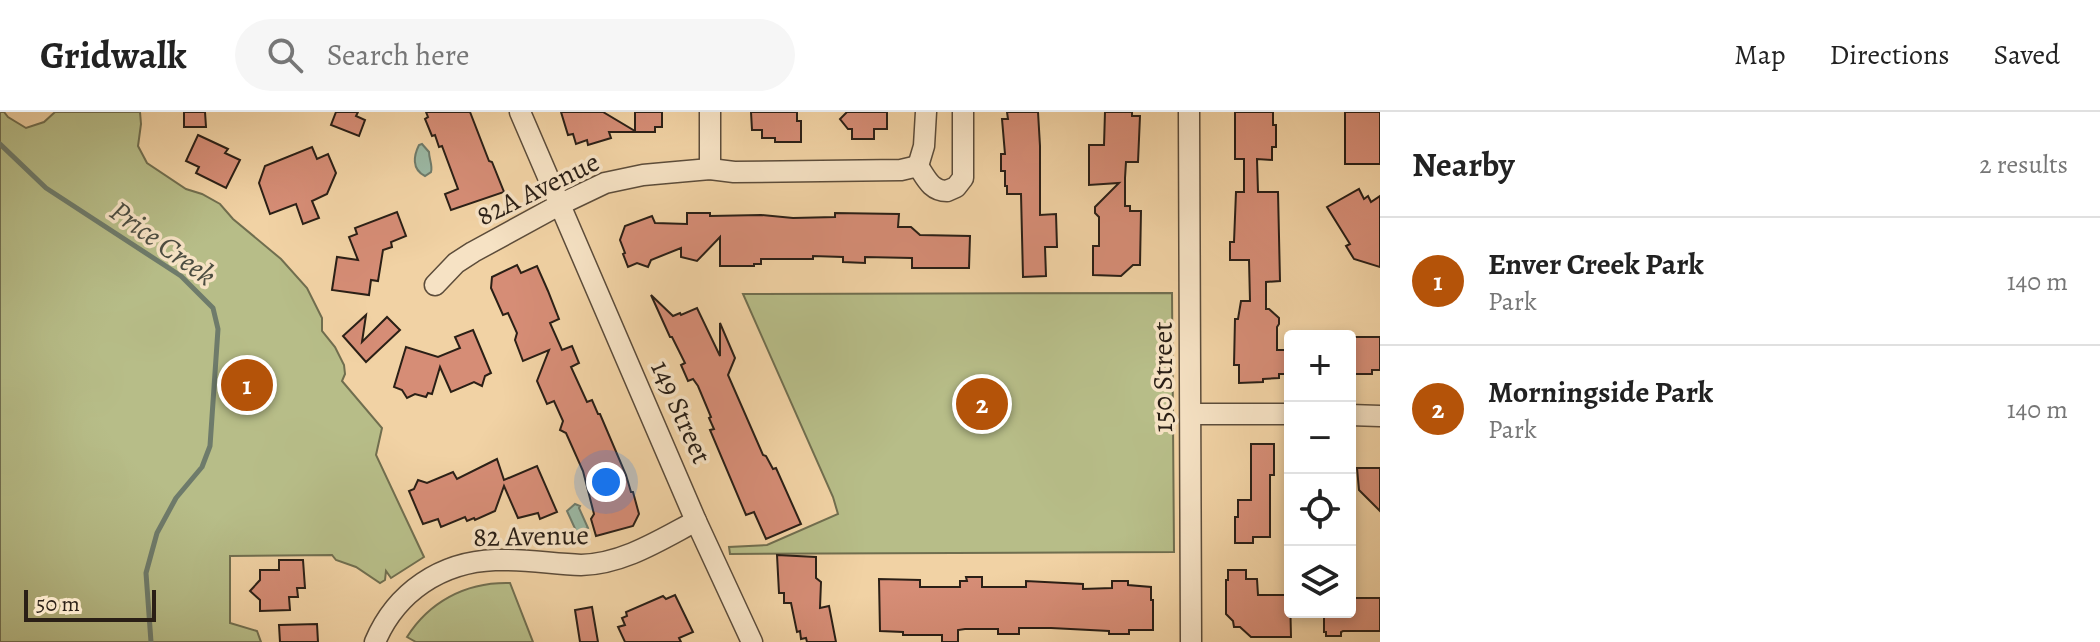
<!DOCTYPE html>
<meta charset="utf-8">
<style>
body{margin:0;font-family:Alegreya,serif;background:#f6f6f6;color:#222}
.controls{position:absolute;right:24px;bottom:24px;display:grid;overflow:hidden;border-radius:8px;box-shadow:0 4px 12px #0003}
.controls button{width:72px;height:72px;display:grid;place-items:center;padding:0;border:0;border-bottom:2px solid #e0e0e0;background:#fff;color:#222;font:40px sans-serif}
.scale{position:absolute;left:24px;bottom:20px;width:132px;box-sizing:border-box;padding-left:8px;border:4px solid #2a1f16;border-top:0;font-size:22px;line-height:28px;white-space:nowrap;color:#2a1f16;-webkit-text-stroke:6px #f6e2c4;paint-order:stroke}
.you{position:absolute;left:606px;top:370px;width:28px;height:28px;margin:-20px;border:6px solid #fff;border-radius:50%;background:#1a73e8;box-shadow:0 0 0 12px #1a73e833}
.badge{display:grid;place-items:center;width:52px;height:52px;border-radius:50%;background:#b45309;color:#fff;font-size:26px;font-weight:700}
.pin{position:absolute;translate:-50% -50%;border:4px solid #fff;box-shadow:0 2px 8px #0006}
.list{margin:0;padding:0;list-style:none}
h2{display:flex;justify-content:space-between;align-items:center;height:104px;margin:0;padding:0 32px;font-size:34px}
h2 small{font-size:26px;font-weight:400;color:#767676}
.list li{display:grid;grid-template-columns:52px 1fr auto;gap:24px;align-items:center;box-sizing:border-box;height:128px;padding:0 32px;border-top:2px solid #e0e0e0}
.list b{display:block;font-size:30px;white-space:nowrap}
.list p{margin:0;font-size:26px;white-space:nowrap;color:#767676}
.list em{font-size:26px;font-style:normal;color:#767676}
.icon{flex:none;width:44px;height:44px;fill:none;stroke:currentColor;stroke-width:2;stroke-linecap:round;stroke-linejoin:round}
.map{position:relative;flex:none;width:1380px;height:530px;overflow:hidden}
header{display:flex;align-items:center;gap:48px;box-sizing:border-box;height:112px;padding:0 40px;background:#fff;border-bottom:2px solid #e0e0e0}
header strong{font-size:38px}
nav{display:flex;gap:44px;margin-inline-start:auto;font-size:28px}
.search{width:560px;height:72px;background:#f6f6f6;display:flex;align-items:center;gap:20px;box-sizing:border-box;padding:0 28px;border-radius:44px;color:#767676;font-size:30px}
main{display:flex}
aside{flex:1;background:#fff}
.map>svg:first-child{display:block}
.green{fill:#b7bd88;stroke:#706e4f;stroke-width:2}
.water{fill:#9bb8a4;stroke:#6e7b6b;stroke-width:2}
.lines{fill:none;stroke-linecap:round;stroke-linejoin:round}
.stream{stroke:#6e7b6b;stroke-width:5}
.building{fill:#d68d76;stroke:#2a1f16;stroke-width:2}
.minor-casing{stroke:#5c4c3a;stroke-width:23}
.minor{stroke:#f6e2c4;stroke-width:20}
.labels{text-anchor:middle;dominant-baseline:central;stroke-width:7;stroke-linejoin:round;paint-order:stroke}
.street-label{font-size:28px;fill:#2a1f16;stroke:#f6e2c4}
.water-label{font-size:30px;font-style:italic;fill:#4c4d41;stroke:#f6e2c4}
</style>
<header>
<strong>Gridwalk</strong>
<div class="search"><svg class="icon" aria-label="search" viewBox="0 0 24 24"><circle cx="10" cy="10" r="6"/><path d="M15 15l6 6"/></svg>Search here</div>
<nav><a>Map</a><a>Directions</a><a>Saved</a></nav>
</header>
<main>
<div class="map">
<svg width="1380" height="530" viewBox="0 0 1380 530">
<rect width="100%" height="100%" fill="#f1d2a4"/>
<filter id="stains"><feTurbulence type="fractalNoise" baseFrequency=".0025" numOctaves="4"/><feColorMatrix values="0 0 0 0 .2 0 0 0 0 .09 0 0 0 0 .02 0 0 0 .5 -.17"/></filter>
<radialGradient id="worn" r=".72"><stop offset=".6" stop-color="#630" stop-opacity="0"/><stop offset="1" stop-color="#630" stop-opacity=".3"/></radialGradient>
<g class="green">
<path d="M0 0H4L8 5 26 16 44 10 55 0H140L141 12 138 34 147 51 186 77 202 82 220 92 233 107 281 147 307 176 322 206V219L335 235 344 253 345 262 342 269 382 316 376 343 424 445 391 466 386 459 385 468 380 471 356 455 336 448 332 443 230 444V511L257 519 261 530H0Z"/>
<path d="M1172 181 1174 440 730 442 729 435 767 433 838 402 833 385 743 182Z"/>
<path d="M506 471H510L533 530H416L407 525C429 490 465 471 506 471Z"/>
</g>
<g class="water">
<path d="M422 32 429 40C429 47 433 54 431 60L425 64C411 57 414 43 419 33Z"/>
<path d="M575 392 580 394 579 396 588 416 577 421 567 399Z"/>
</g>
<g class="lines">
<path class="stream" d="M0 32 46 76 181 164 213 196 218 217 210 334 202 355 176 386 157 421 146 461 151 530"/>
</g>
<g class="building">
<path d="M184 0H205L206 15H184Z"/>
<path d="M336 0H358L356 4 365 8 359 24 331 13Z"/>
<path d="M426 0H470L489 49 492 50 504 80 451 98 445 82 458 77 442 34 439 35 435 23 432 24 425 7 428 5Z"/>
<path d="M561 0H603L635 19V0H662V15H655V20H609L611 26 588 33 587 28 576 32 573 22 568 23Z"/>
<path d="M751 0H797V9H801V30H775V26H762V18H752Z"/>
<path d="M847 0H887V17H874V27H852V17H848L840 7Z"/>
<path d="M1007 0H1038L1040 34V103L1056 102 1057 135H1045L1046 164 1023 165 1021 82H1007V74H1005V59H1001V42H1005L1002 7H1008Z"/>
<path d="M1105 0H1132V4H1140L1138 50H1126L1125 66V94H1130V99H1141L1140 153H1133L1121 164 1093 163V134H1099V105L1095 101V95L1119 71 1089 73V33H1104Z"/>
<path d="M1235 0H1273V13H1276V35H1272V48L1257 47 1258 80H1278L1280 169 1266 170V197H1269L1279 206V212L1277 215V238H1287V262H1279V266L1263 267V270L1239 271V253H1234L1235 207H1238L1241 189H1250L1249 148H1230V130H1234L1236 80H1244V47H1235Z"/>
<rect x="1345" y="0" width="35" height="52"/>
<path d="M198 23 228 37 225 41 240 48 226 76 196 61 199 55 186 49Z"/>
<path d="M312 35 317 47 328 42 336 61 327 82 312 89 319 106 303 112 296 92 270 102 259 71 265 54Z"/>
<path d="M1359 77 1364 87 1368 84 1371 90 1380 84V155L1354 147 1346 134 1350 132 1327 95Z"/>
<path d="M397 100 406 124 391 130 392 135 383 138 378 169 371 168 369 183 332 178 337 145 358 148 349 125 357 122 355 116Z"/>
<path d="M687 101H710V104L761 103 793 106 835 105V101L899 102 898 115H911L920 123 970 124 969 156H912V146L865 145V151L843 150V145L813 144V147H761V152H754V154H720V125L697 149 681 145V136L651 148 648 155 637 151 628 155 623 142 625 141 620 128 625 114 652 104 655 111 687 112Z"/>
<path d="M517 153 521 161 537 154 548 179 559 207 550 211 562 238 572 234 579 251 571 255 587 290 592 288 598 302H600L626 363 631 380H633L639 402 633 414 596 424 591 407 594 402 583 359 566 321 560 318 563 309 554 289 547 292 537 269 549 238 523 249 515 228 517 221 508 201 503 203 491 176 492 165Z"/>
<path d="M651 183 673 204 680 201 681 203 697 196 720 244V211L735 246 728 263 763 343 766 344 773 357 776 356 801 412 766 427 754 400 746 403 710 318 714 317 709 306 711 305 698 274 693 267 688 269 681 253 685 251 672 225H670Z"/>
<path d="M366 203 362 230 387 205 400 218 366 250 343 224Z"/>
<path d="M473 218 491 261 485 264 482 274 474 270 451 280 440 255 432 282 428 281 426 285 415 282 407 286 402 278 394 275 406 235 438 245 460 236 455 225Z"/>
<path d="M1350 225H1380V258H1372V262H1350Z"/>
<path d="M1251 332H1274V363H1270V425H1253V431H1235V405H1238V388H1251Z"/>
<path d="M497 347 504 368 537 354 557 400 540 407 538 401 518 406 504 374 495 399 475 408 474 406 467 409 465 405 441 415 438 407 423 412 409 379 414 377 418 368 427 371 453 360 457 367Z"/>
<path d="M1357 356H1380V399L1359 378Z"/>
<path d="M777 443 816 445V466L821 470 820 496 829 494 836 530H807L806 526 801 527 800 519 797 520 791 491H784V481H779Z"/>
<path d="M279 448H303L305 476H297L298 485H289L290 498 260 499V488L250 479 260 468V458H279Z"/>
<path d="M1228 458H1246V467H1257L1258 483H1290L1291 525H1251L1240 515H1234L1233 509 1226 502V468H1228Z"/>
<path d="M966 465H982V475H1026V469L1083 472V477L1112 476V469H1128V473L1151 475V488H1153V518H1129V522H1109V519L1051 516H1019V522H998V517H965L958 518V530H942V523H903V520L880 519 879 467 920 468V475H960V469H967Z"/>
<path d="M675 483 693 520 679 526 681 530H625L618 515 625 513 622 506 627 504 626 500 663 484 666 487Z"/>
<path d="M1350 486H1380V519H1343L1341 520V524H1326V520H1324V500H1350Z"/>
<path d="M592 495 598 530H580L575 498Z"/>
<path d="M317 512 318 530H280L279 513Z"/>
</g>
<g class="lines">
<g class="minor-casing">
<g id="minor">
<path d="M520 0 696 409 752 530"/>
<path d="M1189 0 1191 530"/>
<path d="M918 54C926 66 931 79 947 79L956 75 963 66V0"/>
<path d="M918 54 924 34 926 0"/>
<path d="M710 57V0"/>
<path d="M435 173 456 151 473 140 561 92 605 71 643 63 665 61 710 57 734 60 901 58 918 54"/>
<path d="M1191 302H1290"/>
<path d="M1350 303 1380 304"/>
<path d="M375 530C396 480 441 450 495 448 524 447 553 452 581 453 623 452 660 428 696 409"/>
</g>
</g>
<use href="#minor" class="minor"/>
</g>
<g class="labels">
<g class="street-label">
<text transform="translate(538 77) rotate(-26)">82A Avenue</text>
<text transform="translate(1163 265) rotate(-90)">150 Street</text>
<text transform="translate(681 300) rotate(66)">149 Street</text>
<text transform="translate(531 424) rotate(-1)">82 Avenue</text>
</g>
<g class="water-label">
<text transform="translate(163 131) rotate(36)">Price Creek</text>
</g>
</g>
<rect width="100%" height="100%" filter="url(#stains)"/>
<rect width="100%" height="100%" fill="url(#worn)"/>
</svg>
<div class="controls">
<button>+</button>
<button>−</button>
<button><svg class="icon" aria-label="locate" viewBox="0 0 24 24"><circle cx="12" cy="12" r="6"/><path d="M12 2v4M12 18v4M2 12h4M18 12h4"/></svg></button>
<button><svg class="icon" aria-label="layers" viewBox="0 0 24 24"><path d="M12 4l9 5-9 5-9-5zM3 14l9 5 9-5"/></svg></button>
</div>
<div class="scale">50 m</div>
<div class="you"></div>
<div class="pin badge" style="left:247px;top:273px">1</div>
<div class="pin badge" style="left:982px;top:292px">2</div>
</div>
<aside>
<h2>Nearby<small>2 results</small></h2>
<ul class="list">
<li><span class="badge">1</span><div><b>Enver Creek Park</b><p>Park</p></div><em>140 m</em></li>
<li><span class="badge">2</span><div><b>Morningside Park</b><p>Park</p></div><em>140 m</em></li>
</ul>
</aside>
</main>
